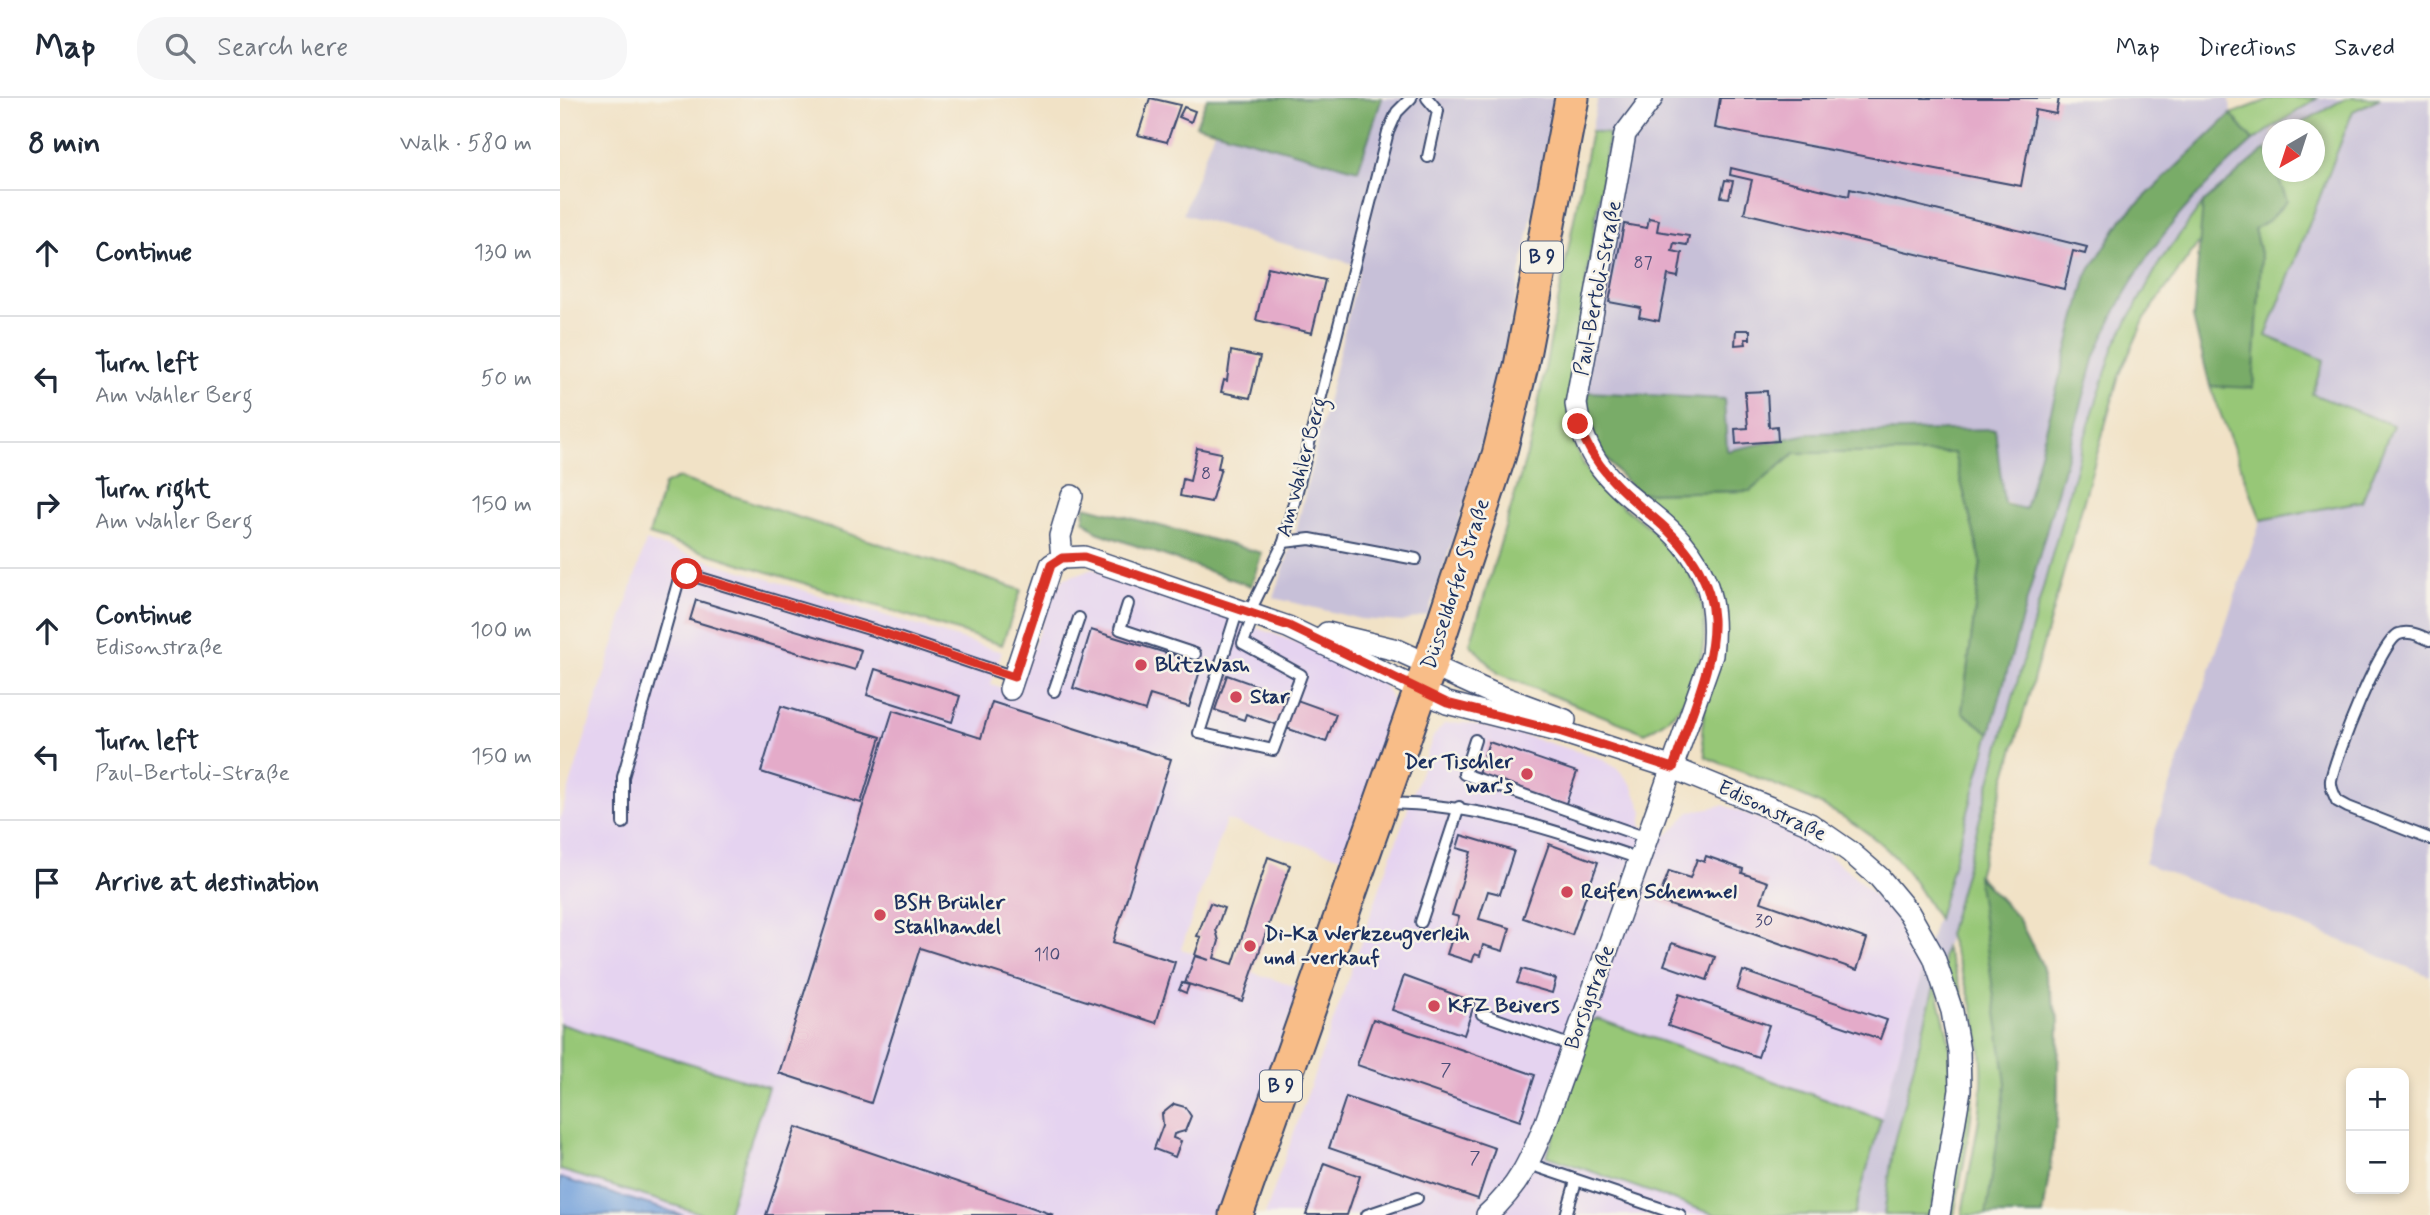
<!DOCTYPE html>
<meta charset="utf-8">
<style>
body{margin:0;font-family:Mynerve,sans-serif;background:#f6f6f7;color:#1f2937}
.controls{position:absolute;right:21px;bottom:21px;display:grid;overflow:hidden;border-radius:14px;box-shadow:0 4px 10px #0003}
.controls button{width:63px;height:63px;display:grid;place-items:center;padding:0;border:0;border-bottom:2px solid #e0e1e3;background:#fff;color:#1f2937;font:35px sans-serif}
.compass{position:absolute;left:1702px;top:21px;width:63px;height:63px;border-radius:50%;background:#fff;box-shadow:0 4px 10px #0003;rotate:219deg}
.stop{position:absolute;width:21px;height:21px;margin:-16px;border:5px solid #d93025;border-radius:50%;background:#fff}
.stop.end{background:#d93025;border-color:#fff;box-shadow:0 2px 7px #0008}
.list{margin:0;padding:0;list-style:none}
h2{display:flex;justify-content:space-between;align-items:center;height:91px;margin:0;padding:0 28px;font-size:30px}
h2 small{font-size:23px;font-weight:400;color:#747a83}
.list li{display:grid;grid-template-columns:46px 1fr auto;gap:21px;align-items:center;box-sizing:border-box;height:126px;padding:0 28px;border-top:2px solid #e0e1e3}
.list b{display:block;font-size:26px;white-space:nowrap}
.list p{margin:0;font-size:23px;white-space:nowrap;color:#747a83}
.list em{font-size:23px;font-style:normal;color:#747a83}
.icon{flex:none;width:38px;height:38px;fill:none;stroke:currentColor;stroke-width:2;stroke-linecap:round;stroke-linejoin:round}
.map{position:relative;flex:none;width:1870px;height:1117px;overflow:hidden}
header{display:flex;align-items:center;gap:42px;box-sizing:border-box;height:98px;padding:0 35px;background:#fff;border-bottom:2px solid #e0e1e3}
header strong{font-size:33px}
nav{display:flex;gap:38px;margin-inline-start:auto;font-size:24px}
.search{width:490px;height:63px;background:#f6f6f7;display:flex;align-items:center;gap:18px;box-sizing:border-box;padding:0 24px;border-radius:28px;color:#747a83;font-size:26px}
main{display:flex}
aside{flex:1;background:#fff}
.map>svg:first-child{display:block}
.built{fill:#e5d3f0}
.industrial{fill:#c7c0d8}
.green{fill:#97c777;stroke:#597b6a;stroke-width:2}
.forest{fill:#79ac68;stroke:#4a6e63;stroke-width:2}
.water{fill:#72a0db;stroke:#46689c;stroke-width:2}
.building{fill:#e4abc9}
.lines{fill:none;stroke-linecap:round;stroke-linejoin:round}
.service-casing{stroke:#3b4a6e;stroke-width:14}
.minor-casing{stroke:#3b4a6e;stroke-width:24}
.primary-casing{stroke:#3b4a6e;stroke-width:37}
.service{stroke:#fff;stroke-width:10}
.minor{stroke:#fff;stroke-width:21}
.primary{stroke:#f8bd88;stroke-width:33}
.route{stroke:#d93025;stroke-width:9}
.poi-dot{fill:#d1495b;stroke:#f7f3e8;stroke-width:2.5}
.labels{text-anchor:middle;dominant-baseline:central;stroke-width:5;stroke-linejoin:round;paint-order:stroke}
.number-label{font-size:18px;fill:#4d4e79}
.shield{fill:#f7f3e8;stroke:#5d6a87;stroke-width:2}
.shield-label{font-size:19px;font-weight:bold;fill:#1b2f5e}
.street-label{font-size:21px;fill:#1b2f5e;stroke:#f7f3e8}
.poi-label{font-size:21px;font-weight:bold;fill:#1b2f5e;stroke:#f7f3e8;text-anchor:start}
</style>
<header>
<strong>Map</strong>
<div class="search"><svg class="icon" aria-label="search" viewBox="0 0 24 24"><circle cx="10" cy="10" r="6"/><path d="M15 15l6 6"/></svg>Search here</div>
<nav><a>Map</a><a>Directions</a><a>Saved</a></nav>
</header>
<main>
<aside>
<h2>8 min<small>Walk · 580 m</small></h2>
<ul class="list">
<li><svg class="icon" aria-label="ahead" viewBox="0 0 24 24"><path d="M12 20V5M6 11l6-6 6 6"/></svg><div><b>Continue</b></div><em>130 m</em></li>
<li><svg class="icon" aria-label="left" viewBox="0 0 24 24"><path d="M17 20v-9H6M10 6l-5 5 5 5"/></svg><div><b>Turn left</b><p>Am Wahler Berg</p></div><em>50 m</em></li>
<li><svg class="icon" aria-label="right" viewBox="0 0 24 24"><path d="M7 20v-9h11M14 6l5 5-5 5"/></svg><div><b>Turn right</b><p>Am Wahler Berg</p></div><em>150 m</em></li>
<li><svg class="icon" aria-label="ahead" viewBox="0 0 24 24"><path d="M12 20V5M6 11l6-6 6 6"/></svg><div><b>Continue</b><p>Edisonstraße</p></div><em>100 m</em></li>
<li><svg class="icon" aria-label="left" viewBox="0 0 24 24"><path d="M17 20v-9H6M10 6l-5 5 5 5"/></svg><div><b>Turn left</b><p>Paul-Bertoli-Straße</p></div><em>150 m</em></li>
<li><svg class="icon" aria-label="arrive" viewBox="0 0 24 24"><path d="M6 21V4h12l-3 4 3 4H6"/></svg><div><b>Arrive at destination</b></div></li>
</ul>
</aside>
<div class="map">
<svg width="1870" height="1117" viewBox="0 0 1870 1117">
<rect width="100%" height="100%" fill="#f7f3e8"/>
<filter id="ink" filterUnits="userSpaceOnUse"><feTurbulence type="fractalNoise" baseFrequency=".0143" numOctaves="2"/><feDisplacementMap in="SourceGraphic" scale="14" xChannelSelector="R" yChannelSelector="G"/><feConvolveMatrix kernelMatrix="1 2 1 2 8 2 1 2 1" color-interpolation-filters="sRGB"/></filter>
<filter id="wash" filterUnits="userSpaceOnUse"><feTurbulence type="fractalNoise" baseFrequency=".00686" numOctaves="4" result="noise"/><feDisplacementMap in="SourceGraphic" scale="28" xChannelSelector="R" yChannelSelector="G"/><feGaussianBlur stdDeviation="1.57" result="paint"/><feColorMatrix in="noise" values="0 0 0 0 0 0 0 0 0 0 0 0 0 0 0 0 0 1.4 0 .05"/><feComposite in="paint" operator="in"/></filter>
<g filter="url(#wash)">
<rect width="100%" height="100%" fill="#f1e2c6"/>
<g class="built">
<path d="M86 443 442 554 431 586 456 594 493 496 505 480 533 471 747 548 821 583 830 597 835 617 785 760 666 722 621 851 740 890 662 1117H167L208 989 0 926V720Z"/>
<path d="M905 625 955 635 1040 660 1058 671 1072 687 1083 714 1081 728 1107 737 1130 714 1163 707 1244 738 1290 774 1333 815 1364 864 1321 1021 1038 921 1031 923 987 1058 1156 1117H705L873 639 884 626Z"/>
<path d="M0 1072 146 1117H0Z"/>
</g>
<g class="industrial">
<path d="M822 0H995L944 259 905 405 868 516 842 524 800 521 714 500 736 433 800 168 623 116 654 33 798 72Z"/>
<path d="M1038 0H1670L1671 16 1563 120 1527 177 1465 411 1253 335 1167 353 1028 294 1009 293 1048 44V36L1031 33Z"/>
<path d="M1757 0H1786L1731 31 1713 32 1712 46 1643 105 1601 162 1554 248 1520 355 1345 997 1334 1044 1324 1117H1294L1504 360 1535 258 1554 212 1610 124 1644 86 1693 43Z"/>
<path d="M1820 0H1870V878L1584 765 1701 422 1802 403 1832 327 1751 296 1764 262 1706 238 1793 13Z"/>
</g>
<g class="green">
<path d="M1713 0H1757L1693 43 1671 16Z"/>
<path d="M1786 0H1820L1793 13 1706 238 1764 262 1752 296 1833 327 1802 403 1701 422 1650 288 1693 289 1701 160 1694 130 1708 123 1727 103 1716 74H1755V32L1731 31Z"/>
<path d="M1031 33 1049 36 1009 293C1008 317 1011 343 1023 365 1055 419 1113 427 1138 494 1148 520 1146 546 1137 572 1124 607 1119 617 1085 635L939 576 910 546 971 343Z"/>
<path d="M1643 105 1642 140 1585 220 1559 278 1418 777 1458 820 1481 865 1499 923 1497 1020 1483 1117H1402C1409 1068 1424 1018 1422 967 1420 921 1404 880 1388 837L1520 355 1554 248 1601 162Z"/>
<path d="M1235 355H1394L1421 463 1402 614 1430 635 1378 821C1368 806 1359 790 1349 776 1301 711 1215 689 1146 659 1130 600 1175 561 1162 507 1158 490 1092 414 1078 395L1190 393Z"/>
<path d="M118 380 461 492 442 547 89 437 104 387Z"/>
<path d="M1385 850C1430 947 1413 1017 1394 1117H1388L1405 1024 1383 859Z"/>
<path d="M1375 885 1389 942 1391 999 1371 1117H1324L1334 1044Z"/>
<path d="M1038 921 1321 1021 1294 1117H1156L987 1058 1030 923Z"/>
<path d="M0 926 208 989 167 1117H146L0 1072Z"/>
</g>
<g class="forest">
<path d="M647 0H822L798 72 636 27Z"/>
<path d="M1671 16 1693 43C1619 109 1573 166 1535 258L1430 635 1402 614 1421 463 1394 355H1235L1190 393 1078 395C1048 367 1023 337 1028 294L1164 301 1167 353 1253 335 1435 331 1444 406 1465 411 1527 177 1563 120Z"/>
<path d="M1707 50 1713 74H1716L1727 103 1708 123 1694 131 1701 160 1693 290 1650 288 1633 220 1643 105Z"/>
<path d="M525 408 702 455 691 488 537 434 524 422Z"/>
<path d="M1417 778 1458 820 1481 865 1499 923 1497 1020 1483 1117H1426L1446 986Z"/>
</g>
<path class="water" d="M0 1080 123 1117H0Z"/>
<g id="blocks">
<g class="building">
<path d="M590 0 620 7 607 44 578 37Z"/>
<path d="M1160 0H1499L1496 16 1475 12 1461 88 1155 30Z"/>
<path d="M624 9 635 13 631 24 619 19Z"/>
<path d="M1171 70 1289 98 1290 91 1527 149 1525 156 1513 153 1504 191 1184 115 1192 82 1170 77Z"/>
<path d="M1165 82 1173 83 1169 100 1161 99Z"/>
<path d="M1089 120 1099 122 1097 133 1129 138 1127 147 1114 145 1112 153 1122 155 1118 179 1108 177 1099 223 1079 219 1081 210 1049 204 1064 126 1087 130Z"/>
<path d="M708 169 765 182 752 235 696 222Z"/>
<path d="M1176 232H1190V241H1185L1186 246 1175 247Z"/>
<path d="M671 253 700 259 690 300 661 294 664 282 667 283Z"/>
<path d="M1207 293 1209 329 1217 328 1218 343 1176 346 1175 331 1188 330 1185 294Z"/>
<path d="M637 350 661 355 658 370H661L651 404 620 398 623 381 630 383Z"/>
<path d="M136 502 301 552 295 572 130 522Z"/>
<path d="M531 532 642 566 629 609 590 597 585 613 513 590Z"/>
<path d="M315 571 400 598 392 624 307 597Z"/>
<path d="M667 577 776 616 766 644 686 616 684 622 655 612Z"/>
<path d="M432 604 611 661 553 844 615 864 596 925 360 850 311 1005 219 975 333 612 421 640Z"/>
<path d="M221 608 321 639 301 705 201 674Z"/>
<path d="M929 644 1017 674 1005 708 917 678Z"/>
<path d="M901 737 954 753 940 796 928 793 919 821 950 830 943 853 923 847 920 858 915 856 912 864 887 856 899 819 892 817 911 754 897 750Z"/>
<path d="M989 746 1038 764 1012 837 963 820Z"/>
<path d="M1146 758 1183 771 1182 775 1208 784 1201 804 1307 841 1297 872 1098 803 1109 773 1130 780 1137 761 1144 764Z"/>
<path d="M708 759 730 767 682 903 625 885 635 858 649 862 635 857 641 839 637 838 650 805 664 810 656 832 659 843 654 860 673 866Z"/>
<path d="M1112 845 1155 859 1147 882 1104 867Z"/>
<path d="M962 871 996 881 992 895 957 885Z"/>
<path d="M1183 873 1327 922 1320 941 1177 892Z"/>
<path d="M844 878 915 904 904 937 832 912Z"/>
<path d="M622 885 629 887 626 895 619 892Z"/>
<path d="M1119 896 1209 927 1198 959 1108 928Z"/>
<path d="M813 921 975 977 960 1023 797 967Z"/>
<path d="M786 999 935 1050 918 1101 769 1050Z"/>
<path d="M614 1006 625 1009 631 1018 625 1033 614 1036 613 1040 621 1043 615 1059 594 1051 603 1027 602 1016Z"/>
<path d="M236 1029 494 1117H206Z"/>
<path d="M764 1065 800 1078 787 1117H746Z"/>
</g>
</g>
</g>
<g filter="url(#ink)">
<use href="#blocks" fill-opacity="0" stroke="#3b4a6e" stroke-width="2"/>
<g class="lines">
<g class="service-casing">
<g id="service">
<path d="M867 0 878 13 868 59"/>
<path d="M724 444 750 441 856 461"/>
<path d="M568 506 560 531 635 556"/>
<path d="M678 511 639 635 713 652 741 577 683 545 694 516"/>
<path d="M689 515 724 444 828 34 837 14 851 0"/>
<path d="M1870 542C1860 538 1849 532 1839 536 1821 542 1775 660 1771 682 1770 690 1774 696 1777 703L1788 709 1870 741"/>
<path d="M494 593 519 520"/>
<path d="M915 642 904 676 1087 740"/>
<path d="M824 705C919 706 991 731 1080 761"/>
<path d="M63 725V679L119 481 127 476 326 536 454 579"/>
<path d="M861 824 899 709"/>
<path d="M922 916 1012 948"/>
<path d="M969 1066 1120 1117"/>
<path d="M807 1117 857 1100"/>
<path d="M1006 1117 1016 1083"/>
</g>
</g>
<g class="minor-casing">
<g id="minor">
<path d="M502 460 500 438 512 398"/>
<path d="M767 535 837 552 932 595 1005 622"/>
<path d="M450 591 491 467 502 460 524 459 728 529 887 605 1002 634 1113 670 1250 726 1289 753 1319 779 1349 815 1374 859 1392 913 1399 953 1400 992 1379 1117"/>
<path d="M927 1117C959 1088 970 1063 986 1024L1152 557C1155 529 1154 498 1141 473 1108 404 1029 402 1016 306L1065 36 1092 0"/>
</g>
</g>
<g class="primary-casing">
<path id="primary" d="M676 1117 870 566 939 357 961 268 1012 0"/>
</g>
<use href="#service" class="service"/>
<use href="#minor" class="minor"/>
<use href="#primary" class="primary"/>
</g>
</g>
<g class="lines" filter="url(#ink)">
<path class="route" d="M127 476 326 536 454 579 491 467 502 460 524 459 729 528 887 605 1002 634 1113 670C1146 569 1192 502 1094 420 1061 393 1033 368 1018 326"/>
</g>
<g class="poi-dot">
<circle cx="581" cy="567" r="7"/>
<circle cx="676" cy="599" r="7"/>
<circle cx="967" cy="676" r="7"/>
<circle cx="1007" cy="794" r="7"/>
<circle cx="320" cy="817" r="7"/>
<circle cx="690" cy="848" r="7"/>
<circle cx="874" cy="908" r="7"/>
</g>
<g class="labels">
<g class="number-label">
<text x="1083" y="165">87</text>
<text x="646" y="376">8</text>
<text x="1204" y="823">30</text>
<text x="487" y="857">110</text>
<text x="886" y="972">7</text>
<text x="915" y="1060">7</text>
</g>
<g class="shield">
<rect x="961" y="143.5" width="42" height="31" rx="5"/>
<rect x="700" y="972.5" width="42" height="31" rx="5"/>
</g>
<g class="shield-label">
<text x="982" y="159">B 9</text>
<text x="721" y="988">B 9</text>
</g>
<g class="street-label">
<text transform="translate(1038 190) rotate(-79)">Paul-Bertoli-Straße</text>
<text transform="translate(742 369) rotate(-75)">Am Wahler Berg</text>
<text transform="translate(896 486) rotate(-72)">Düsseldorfer Straße</text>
<text transform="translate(1212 713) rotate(25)">Edisonstraße</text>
<text transform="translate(1030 899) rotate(-70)">Borsigstraße</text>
</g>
<g class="poi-label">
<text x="595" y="567">BlitzWash</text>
<text x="690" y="599">Star</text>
<text x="953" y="664" text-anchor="end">Der Tischler<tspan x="953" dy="24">war's</tspan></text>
<text x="1021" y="794">Reifen Schemmel</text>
<text x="334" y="805">BSH Brühler<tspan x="334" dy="24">Stahlhandel</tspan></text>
<text x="704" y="836">Di-Ka Werkzeugverleih<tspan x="704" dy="24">und -verkauf</tspan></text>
<text x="888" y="908">KFZ Beivers</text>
</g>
</g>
</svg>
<div class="controls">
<button>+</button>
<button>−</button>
</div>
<svg class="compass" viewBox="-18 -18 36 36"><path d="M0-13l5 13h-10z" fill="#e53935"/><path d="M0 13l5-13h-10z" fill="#747a83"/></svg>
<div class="stop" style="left:127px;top:476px"></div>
<div class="stop end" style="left:1018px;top:326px"></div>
</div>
</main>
